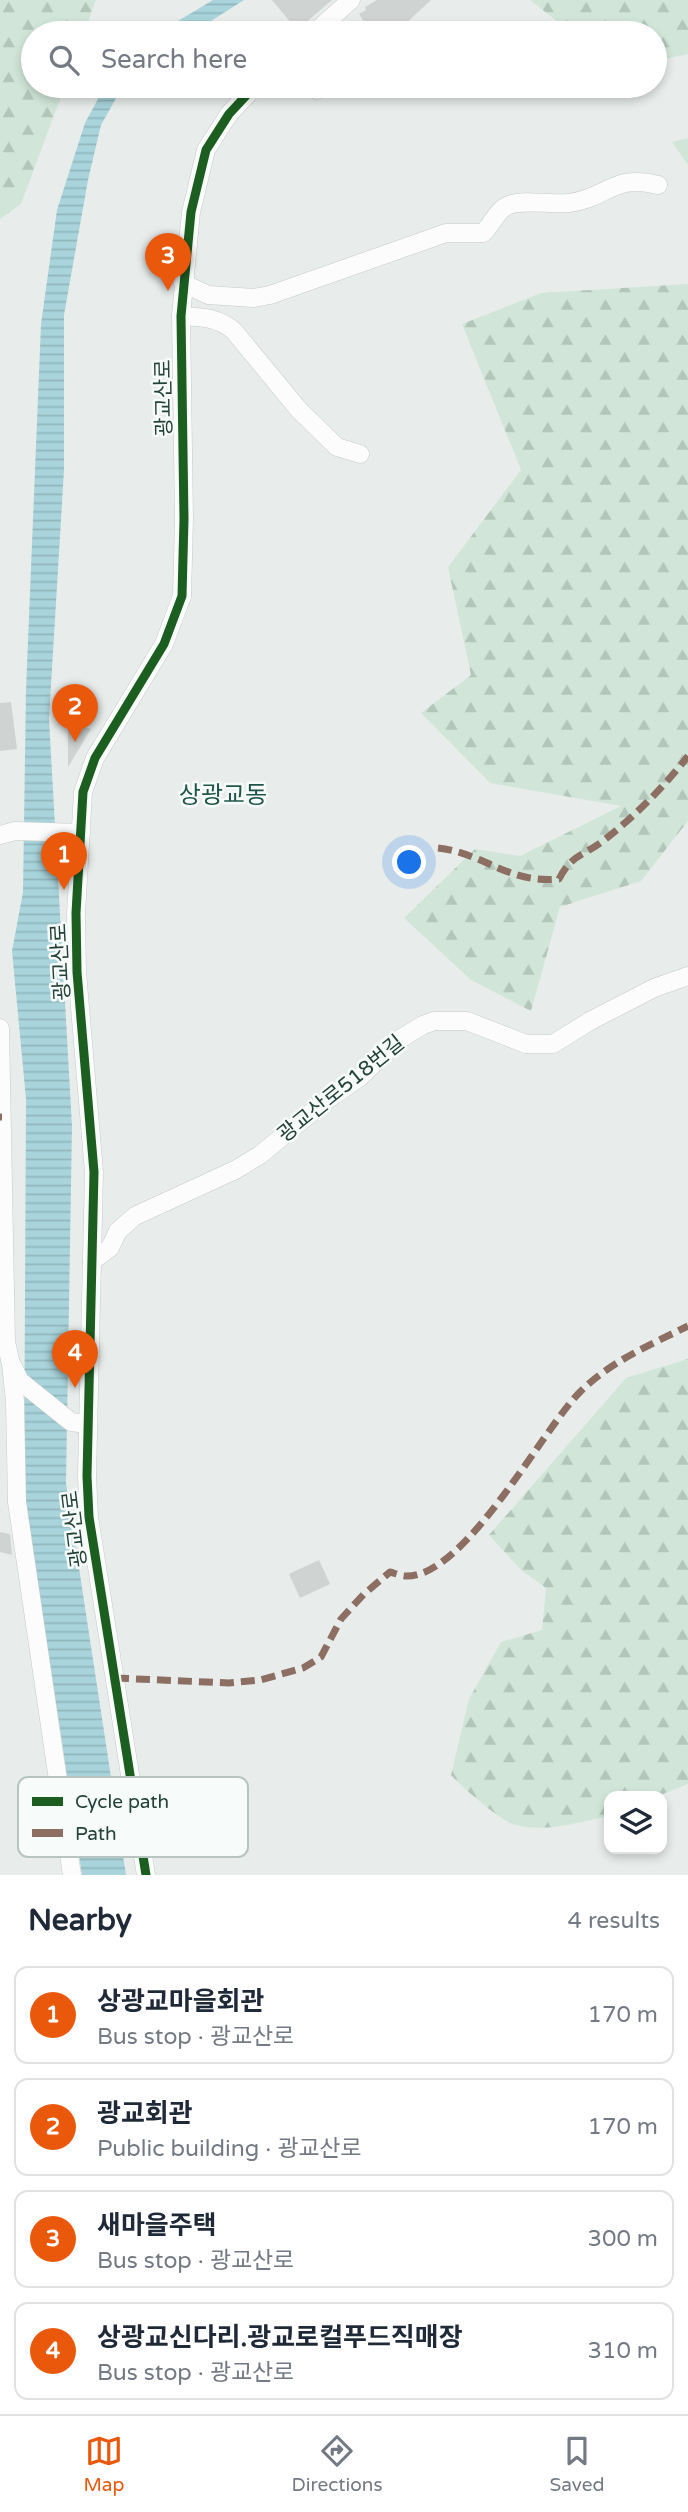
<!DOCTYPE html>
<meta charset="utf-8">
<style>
body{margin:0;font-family:"Varela Round","Noto Sans KR",sans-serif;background:#f6f6f7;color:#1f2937}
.controls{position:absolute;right:21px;bottom:21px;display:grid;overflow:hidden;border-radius:14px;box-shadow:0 4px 10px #0003}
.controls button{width:63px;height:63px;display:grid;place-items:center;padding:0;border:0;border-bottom:2px solid #e0e1e3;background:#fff;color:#1f2937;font:35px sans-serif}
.you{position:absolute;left:410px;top:863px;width:24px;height:24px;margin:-18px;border:5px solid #fff;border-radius:50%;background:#1a73e8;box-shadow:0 0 0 10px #1a73e833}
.badge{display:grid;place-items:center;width:46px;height:46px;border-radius:50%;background:#ea580c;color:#fff;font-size:23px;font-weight:700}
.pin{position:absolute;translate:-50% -58px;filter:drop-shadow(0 2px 4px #0008)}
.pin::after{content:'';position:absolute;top:37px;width:24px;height:21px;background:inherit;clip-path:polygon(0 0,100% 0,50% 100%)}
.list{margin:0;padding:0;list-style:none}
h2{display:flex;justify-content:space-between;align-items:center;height:91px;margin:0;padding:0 28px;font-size:30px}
h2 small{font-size:23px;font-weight:400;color:#747a83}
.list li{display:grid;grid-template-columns:46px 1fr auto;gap:21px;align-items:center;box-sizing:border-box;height:98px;margin:0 14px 14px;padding:0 14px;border:2px solid #e0e1e3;border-radius:14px}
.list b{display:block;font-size:26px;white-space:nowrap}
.list p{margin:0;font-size:23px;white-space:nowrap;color:#747a83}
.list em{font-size:23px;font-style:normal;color:#747a83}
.icon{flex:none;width:38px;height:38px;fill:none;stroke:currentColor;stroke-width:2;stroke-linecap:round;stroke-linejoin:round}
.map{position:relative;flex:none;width:688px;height:1875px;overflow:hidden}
.search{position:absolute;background:#fff;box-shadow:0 4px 10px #0003;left:21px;right:21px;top:21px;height:77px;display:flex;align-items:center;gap:18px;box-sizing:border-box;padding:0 24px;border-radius:38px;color:#747a83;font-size:26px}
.sheet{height:539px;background:#fff}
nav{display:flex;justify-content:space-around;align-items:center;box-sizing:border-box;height:98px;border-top:2px solid #e0e1e3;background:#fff;font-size:19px;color:#747a83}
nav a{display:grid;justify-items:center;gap:4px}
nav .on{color:#ea580c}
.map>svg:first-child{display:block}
.forest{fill:url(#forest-firs)}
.water{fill:url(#water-rules)}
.building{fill:#cfd4d2}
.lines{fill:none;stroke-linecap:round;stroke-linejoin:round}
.minor-casing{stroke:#c5cac8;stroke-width:19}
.minor{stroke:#fcfcfc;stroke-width:18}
.quiet{stroke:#8d6e63;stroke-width:7;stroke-dasharray:14 7;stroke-linecap:butt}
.cycleway-casing{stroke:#f7fbf9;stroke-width:13}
.cycleway{stroke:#1b5e20;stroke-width:9}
.labels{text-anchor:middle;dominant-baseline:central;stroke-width:5;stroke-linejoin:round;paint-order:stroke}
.street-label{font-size:21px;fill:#24423a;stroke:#f7fbf9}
.quarter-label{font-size:24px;fill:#1f5548;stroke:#f7fbf9}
.key{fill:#f7fbf9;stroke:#b8c4c0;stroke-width:2}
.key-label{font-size:19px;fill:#24423a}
</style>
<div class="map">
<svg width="688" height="1875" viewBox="0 0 688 1875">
<defs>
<pattern id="forest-firs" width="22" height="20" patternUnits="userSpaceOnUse" patternTransform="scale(1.75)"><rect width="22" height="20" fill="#d1e6d8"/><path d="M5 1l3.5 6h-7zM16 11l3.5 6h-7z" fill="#b3c6ba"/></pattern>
<pattern id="water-rules" width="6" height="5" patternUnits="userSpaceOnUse" patternTransform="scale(1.75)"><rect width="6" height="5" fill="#a9d4db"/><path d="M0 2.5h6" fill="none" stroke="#91b7bd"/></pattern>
</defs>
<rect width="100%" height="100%" fill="#e8edeb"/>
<g class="forest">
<path d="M0 0H96L84 33H33V86H65L21 204 0 219Z"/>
<path d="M530 0H688V54L655 61V33H572Z"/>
<path d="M688 138V165L672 142Z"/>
<path d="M688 284V821L641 881 560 907 531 1011 471 980 404 918 475 849 520 856 621 806 490 783 421 713 471 675 448 567 521 470 462 324 541 293Z"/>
<path d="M688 1359V1784L658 1796H609V1816C579 1822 547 1833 516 1825 500 1821 462 1787 451 1775L469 1699 501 1642 542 1630 546 1588 521 1570 489 1535 626 1378Z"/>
</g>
<g class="water">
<path d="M213 0H244L192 33H158Z"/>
<path d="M105 86H123L101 125 88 180 64 315V470L49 719 72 1126 66 1483 126 1875H82L24 1490 26 1099 12 951 23 892 26 690 41 324 57 210 85 123Z"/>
</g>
<g class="building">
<path d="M272 0H332L297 30Z"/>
<path d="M377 0H431L401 28 378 31 366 25 359 14 366 10 365 7Z"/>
<path d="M11 702 17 749 0 751V703Z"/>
<path d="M68 722 91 729 68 767Z"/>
<path d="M0 1532 10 1534 12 1555 0 1552Z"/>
<path d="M319 1560 330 1584 300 1598 289 1574Z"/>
</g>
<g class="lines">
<g class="minor-casing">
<g id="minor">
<path d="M314 33 351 0"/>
<path d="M317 90 318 86"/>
<path d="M183 283 208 295 254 298 270 295 446 233H483C492 225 497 209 509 205 524 199 552 205 569 203 605 199 615 173 658 185"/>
<path d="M181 316C201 317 218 317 234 331L299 410 337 447 360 454"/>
<path d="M0 835 15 831 81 833"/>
<path d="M0 1028 6 1342 11 1364 15 1401 17 1502 72 1875"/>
<path d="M92 1261 110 1248 118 1231 135 1216 235 1170 260 1155 324 1102 360 1077 400 1039 423 1025 434 1021H467L526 1044H553L590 1021 654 988 688 976"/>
<path d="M12 1365 20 1381 71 1422 87 1424"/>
<path d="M146 1875 89 1517 87 1476 94 1172 77 972 76 913 83 792 95 758 164 644 182 596 184 519 181 316 191 212 206 150 229 114 255 86"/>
</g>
</g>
<use href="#minor" class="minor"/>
<g class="quiet">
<path d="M438 848C484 853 508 884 559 879 572 854 583 856 603 841 634 817 664 787 688 756"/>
<path d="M0 1117H2"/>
<path d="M115 1678 229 1683 260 1680 303 1668 321 1657 341 1619 364 1594 390 1572C394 1573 401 1576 405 1576 464 1579 540 1433 579 1393 609 1362 650 1345 688 1326"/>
</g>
<g class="cycleway-casing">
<path id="cycleway" d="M146 1875 89 1517 87 1476 94 1172 77 972 76 913 83 792 95 758 164 644 182 596 184 519 181 316 191 212 206 150 229 114 255 86"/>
</g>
<use href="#cycleway" class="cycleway"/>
</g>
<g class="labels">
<g class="street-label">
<text transform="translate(164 398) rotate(-91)">광교산로</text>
<text transform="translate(61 962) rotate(-93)">광교산로</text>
<text transform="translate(341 1089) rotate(-39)">광교산로518번길</text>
<text transform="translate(75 1529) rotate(-97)">광교산로</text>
</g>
<g class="quarter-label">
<text x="223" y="795">상광교동</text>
</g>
</g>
<rect x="18" y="1777" width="230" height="80" rx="10" class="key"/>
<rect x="32" y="1797" width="31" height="9" fill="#1b5e20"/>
<rect x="32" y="1829" width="31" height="8" fill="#8d6e63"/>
<g class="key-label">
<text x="75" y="1808">Cycle path</text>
<text x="75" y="1840">Path</text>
</g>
</svg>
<div class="controls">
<button><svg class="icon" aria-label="layers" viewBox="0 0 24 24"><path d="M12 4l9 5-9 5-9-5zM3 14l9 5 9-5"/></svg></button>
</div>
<div class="you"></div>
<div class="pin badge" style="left:64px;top:890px">1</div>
<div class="pin badge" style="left:75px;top:742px">2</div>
<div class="pin badge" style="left:168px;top:291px">3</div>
<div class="pin badge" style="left:75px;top:1388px">4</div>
<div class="search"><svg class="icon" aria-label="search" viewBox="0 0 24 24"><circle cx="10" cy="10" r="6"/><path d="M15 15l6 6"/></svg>Search here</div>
</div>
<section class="sheet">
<h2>Nearby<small>4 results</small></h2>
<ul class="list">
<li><span class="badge">1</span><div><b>상광교마을회관</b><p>Bus stop · 광교산로</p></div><em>170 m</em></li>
<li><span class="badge">2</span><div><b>광교회관</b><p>Public building · 광교산로</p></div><em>170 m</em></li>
<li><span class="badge">3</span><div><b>새마을주택</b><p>Bus stop · 광교산로</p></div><em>300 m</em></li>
<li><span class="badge">4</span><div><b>상광교신다리.광교로컬푸드직매장</b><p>Bus stop · 광교산로</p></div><em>310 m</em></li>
</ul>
</section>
<nav>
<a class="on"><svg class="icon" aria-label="map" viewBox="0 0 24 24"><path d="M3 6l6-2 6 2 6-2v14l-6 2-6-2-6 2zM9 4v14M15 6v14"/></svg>Map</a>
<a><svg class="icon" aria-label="directions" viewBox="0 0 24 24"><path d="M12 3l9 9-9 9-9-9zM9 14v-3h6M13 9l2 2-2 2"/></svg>Directions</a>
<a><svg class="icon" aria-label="saved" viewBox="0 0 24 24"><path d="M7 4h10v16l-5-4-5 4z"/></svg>Saved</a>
</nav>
